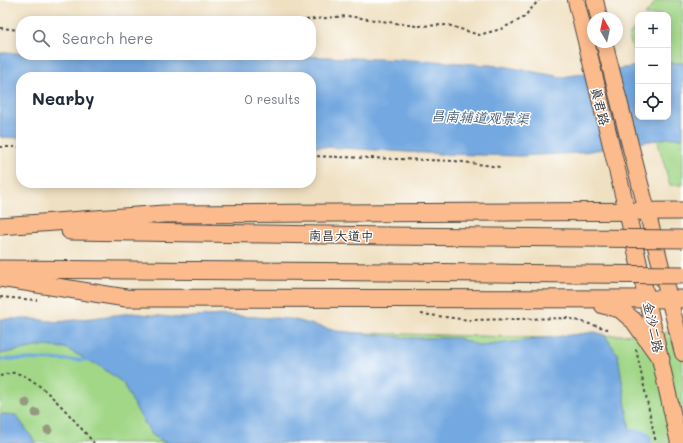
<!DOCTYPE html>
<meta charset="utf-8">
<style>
body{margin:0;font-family:Mali,"LXGW WenKai TC",sans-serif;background:#f6f6f7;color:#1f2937}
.controls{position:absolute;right:12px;top:12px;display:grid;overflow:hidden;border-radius:8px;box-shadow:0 2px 10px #0003}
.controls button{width:36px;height:36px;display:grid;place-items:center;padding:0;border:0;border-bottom:1px solid #e0e1e3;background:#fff;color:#1f2937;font:20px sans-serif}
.compass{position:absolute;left:587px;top:12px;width:36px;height:36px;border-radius:50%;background:#fff;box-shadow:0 2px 10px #0003;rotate:351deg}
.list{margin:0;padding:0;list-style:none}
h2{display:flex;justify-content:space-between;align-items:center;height:52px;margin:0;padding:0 16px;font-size:17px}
h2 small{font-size:13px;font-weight:400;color:#747a83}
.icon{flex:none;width:22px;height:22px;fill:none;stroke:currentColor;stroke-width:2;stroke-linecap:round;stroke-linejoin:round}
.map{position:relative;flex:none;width:683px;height:443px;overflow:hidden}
.search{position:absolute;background:#fff;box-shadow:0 2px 10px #0003;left:16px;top:16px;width:300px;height:44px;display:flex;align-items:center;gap:10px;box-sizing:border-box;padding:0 14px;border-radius:16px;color:#747a83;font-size:15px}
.panel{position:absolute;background:#fff;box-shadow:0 2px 10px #0003;left:16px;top:72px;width:300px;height:116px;border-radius:16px}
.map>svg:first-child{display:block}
.green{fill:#a2d788;stroke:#66815a}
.water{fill:#73a8e0;stroke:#4f6a86}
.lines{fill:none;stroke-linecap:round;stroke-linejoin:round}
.stream{stroke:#73a8e0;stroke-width:3.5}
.river{stroke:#73a8e0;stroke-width:22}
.primary-casing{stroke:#484642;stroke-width:18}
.trunk-casing{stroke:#484642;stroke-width:19}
.path{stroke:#484642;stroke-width:2;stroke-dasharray:3 3;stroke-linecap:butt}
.primary{stroke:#fbbb8d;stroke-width:16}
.trunk{stroke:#fbbb8d;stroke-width:17}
.trunk-bridge-casing{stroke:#484642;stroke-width:19;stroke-linecap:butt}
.trunk-bridge{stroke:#fbbb8d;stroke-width:17}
.tree{fill:#97997e}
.labels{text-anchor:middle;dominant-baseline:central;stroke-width:3;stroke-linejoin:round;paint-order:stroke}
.street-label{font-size:13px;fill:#2b2b2b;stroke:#fff}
.water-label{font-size:14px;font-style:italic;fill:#485d73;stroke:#fff}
</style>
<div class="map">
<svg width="683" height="443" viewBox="0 0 683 443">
<rect width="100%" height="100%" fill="#fff"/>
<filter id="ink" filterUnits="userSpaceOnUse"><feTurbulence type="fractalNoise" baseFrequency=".025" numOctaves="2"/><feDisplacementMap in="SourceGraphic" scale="8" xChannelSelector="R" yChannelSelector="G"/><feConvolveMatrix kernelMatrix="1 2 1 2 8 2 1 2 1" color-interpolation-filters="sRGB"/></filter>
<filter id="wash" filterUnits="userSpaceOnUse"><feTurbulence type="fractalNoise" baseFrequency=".012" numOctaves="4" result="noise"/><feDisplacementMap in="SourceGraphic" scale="16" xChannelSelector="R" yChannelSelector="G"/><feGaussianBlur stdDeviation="0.9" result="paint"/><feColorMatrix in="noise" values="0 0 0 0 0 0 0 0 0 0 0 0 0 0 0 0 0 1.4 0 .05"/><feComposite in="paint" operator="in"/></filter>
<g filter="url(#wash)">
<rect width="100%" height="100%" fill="#efe0c1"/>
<g class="green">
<path d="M657 0H683V185H670L651 117H668V15H645Z"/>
<path d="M638 24V69L629 36Z"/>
<path d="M0 323 552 338 683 332V443H0Z"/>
</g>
<g class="water">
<path d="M0 53H21V55H272L434 61 502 66 562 77 638 66V117H668V63H683V138H668L578 153 519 156 440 154 311 146V77H21V138L0 137Z"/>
<path d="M132 313 180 318 222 315 291 319 337 331 412 338H458L480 346 595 332 605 335 618 355 632 443H166L152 435 138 412 123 383 101 367 65 348 42 346 0 354V319H34L58 322Z"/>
<path d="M4 414 16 415 36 443H0V415Z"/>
</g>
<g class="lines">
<path class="stream" d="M0 359 91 360"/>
<path class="river" d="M602 437 641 441"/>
</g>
</g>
<g filter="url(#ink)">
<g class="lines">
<g class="primary-casing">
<g id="primary">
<path d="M576 0 627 211 679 443"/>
<path d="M595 0 599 18"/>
<path d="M604 42 683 353"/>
</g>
</g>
<g class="trunk-casing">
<g id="trunk">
<path d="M0 226 164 214 683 211"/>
<path d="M70 231 387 236"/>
<path d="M0 269 389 272"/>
<path d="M0 278 126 298 683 299"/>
<path d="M603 305 620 309 634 321 661 359"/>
</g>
</g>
<g class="path">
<path d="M84 21H106"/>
<path d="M294 21 347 16 416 26 448 25 479 35 501 29 523 18 539 0"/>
<path d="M0 28 21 30"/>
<path d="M0 147H21"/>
<path d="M311 156 455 161 500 167"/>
<path d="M0 297 37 300"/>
<path d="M421 314 469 320 568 318 611 330"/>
<path d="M636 349 656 443"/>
<path d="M0 376C4 375 11 372 15 373 39 376 78 425 94 443"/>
</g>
<use href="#primary" class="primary"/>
<use href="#trunk" class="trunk"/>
<g class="trunk-bridge-casing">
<g id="trunk-bridge">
<path d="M387 236 683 239"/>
<path d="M389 272 683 275"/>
</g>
</g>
<use href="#trunk-bridge" class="trunk-bridge"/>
</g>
<g class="tree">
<circle cx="26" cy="403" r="4.5"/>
<circle cx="36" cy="413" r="4.5"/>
<circle cx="48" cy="430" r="4.5"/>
</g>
</g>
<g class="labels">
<g class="street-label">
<text transform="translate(601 106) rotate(76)">真君路</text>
<text transform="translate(341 235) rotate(1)">南昌大道中</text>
<text transform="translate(654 327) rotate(78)">金沙二路</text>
</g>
<g class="water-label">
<text transform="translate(480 117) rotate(2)">昌南辅道观景渠</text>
</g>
</g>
</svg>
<div class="controls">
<button>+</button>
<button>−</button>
<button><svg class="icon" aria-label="locate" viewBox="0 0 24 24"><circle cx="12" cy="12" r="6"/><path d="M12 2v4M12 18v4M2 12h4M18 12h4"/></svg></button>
</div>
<svg class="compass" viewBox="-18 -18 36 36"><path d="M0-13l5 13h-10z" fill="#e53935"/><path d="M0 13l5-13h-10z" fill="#747a83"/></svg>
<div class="search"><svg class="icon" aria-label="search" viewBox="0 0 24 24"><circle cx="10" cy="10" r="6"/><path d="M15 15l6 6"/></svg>Search here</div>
<section class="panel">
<h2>Nearby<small>0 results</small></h2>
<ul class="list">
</ul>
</section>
</div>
